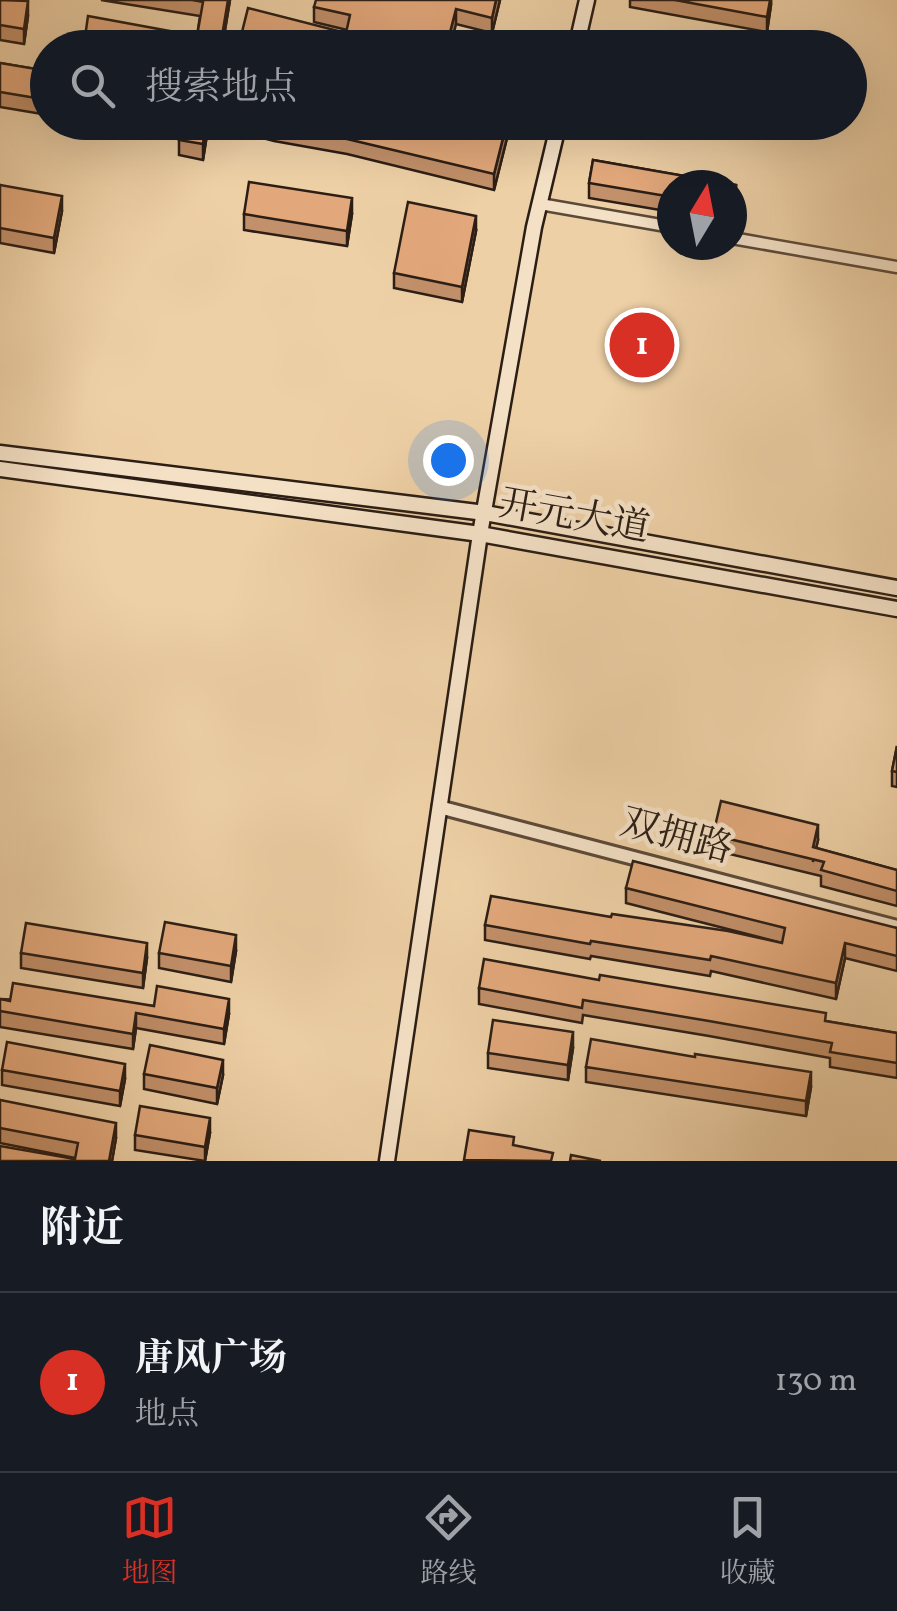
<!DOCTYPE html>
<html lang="zh">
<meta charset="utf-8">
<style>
body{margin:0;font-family:Vollkorn,"Noto Serif SC",serif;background:#20242c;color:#f1f3f6}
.compass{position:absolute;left:657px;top:170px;width:90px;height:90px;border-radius:50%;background:#171b24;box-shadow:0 10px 40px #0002;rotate:10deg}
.you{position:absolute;left:448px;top:460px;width:35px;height:35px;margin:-25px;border:8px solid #fff;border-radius:50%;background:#1a73e8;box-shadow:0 0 0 15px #1a73e833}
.badge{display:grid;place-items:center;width:65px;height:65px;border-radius:50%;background:#d93025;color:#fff;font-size:32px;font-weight:700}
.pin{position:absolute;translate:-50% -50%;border:5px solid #fff;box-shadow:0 2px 10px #0006}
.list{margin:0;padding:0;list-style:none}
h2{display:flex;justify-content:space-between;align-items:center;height:130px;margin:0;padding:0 40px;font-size:42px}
h2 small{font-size:32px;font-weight:400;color:#9ea1a6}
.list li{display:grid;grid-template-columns:65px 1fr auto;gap:30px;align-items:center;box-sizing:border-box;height:180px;padding:0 40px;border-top:2px solid #363941}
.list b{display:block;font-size:38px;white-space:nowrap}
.list p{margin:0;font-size:32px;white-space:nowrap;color:#9ea1a6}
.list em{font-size:32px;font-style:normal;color:#9ea1a6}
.icon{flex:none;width:55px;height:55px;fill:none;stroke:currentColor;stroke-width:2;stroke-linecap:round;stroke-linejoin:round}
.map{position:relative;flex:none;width:897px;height:1161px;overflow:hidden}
.search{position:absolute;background:#171b24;box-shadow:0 10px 40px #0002;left:30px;right:30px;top:30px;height:110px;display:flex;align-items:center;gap:25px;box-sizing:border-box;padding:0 35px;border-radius:55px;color:#9ea1a6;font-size:38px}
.sheet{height:310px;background:#171b24}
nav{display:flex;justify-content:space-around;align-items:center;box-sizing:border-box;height:140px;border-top:2px solid #363941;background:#171b24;font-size:28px;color:#9ea1a6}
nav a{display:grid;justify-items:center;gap:5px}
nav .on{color:#d93025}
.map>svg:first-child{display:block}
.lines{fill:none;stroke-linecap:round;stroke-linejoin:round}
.minor-casing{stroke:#5c4a39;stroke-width:15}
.tertiary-casing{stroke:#5c4a39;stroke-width:18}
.secondary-casing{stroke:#2c1e15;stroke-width:19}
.minor{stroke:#f4e0c5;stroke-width:10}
.tertiary{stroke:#f4e0c5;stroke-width:12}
.secondary{stroke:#f4e0c5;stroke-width:14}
.wall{fill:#c2906a;stroke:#2c1e15;stroke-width:2.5}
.shaded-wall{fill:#9e7656;stroke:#2c1e15;stroke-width:2.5}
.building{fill:#e2a87b;stroke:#2c1e15;stroke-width:2.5}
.labels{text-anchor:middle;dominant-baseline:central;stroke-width:9;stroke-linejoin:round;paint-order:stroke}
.street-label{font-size:38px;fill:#2c1e15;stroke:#f4e0c5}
</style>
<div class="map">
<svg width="897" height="1161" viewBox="0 0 897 1161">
<rect width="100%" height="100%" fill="#eed0a6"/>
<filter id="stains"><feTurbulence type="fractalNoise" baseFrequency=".002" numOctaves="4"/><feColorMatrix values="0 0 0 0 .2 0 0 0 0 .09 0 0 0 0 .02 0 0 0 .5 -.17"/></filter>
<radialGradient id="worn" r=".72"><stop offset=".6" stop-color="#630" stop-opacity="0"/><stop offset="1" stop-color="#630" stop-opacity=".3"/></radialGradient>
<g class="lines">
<g class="minor-casing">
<g id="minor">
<path d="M540 204 672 227"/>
<path d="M732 238 897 267"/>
</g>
</g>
<g class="tertiary-casing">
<path id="tertiary" d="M439 807 897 927"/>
</g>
<g class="secondary-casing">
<g id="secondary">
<path d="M576 48 587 0"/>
<path d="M0 453 485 513 897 588"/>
<path d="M0 469 480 534 897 609"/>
<path d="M387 1161 480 534 534 227 559 122"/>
</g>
</g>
<use href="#minor" class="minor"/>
<use href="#tertiary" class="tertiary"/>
<use href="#secondary" class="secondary"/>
</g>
<g class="wall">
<path d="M0 0 28 16 24 44 0 40Z"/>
<path d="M101 0H230L222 48H84V44L197 36 200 16Z"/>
<path d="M500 0 492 33 456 24 346 33 347 30 314 22V7Z"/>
<path d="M630 0H771V5L767 32 630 7Z"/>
<path d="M0 63 48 71V115L0 107Z"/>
<path d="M89 122H156L154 134Z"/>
<path d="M209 122 203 160 179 155V140Z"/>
<path d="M221 122H511L494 190 347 154 274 141 221 127Z"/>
<path d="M716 122H749L748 128Z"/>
<path d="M593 160 736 185V200L732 222V185H672V212L589 198V183Z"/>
<path d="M0 185 62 211 54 253 0 243Z"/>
<path d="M244 214H352L347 246 244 230Z"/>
<path d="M476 231 462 302 394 288V273Z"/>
<path d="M897 746V787L892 786V771Z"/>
<path d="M713 835 818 840 816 848 897 870V906L821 886V876L713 850Z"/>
<path d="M626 888 897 928V971L845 958 836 999 711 971 710 976 591 956 590 959 485 940V925L611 917 782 943 626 903Z"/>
<path d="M236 951 231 982 159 968V953Z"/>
<path d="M21 953 147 958 143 988 21 968Z"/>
<path d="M479 988 826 1021 897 1033V1078L830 1067V1058L709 1036 583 1015 582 1023 479 1004Z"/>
<path d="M0 999 154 1006 229 1014 224 1044 136 1028 133 1049 0 1027Z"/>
<path d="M573 1048 568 1080 488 1068V1053Z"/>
<path d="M586 1067 811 1087 806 1116 586 1082Z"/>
<path d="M2 1070 125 1079 120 1106 2 1085Z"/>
<path d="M144 1074 223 1075 217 1104 144 1089Z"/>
<path d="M0 1100 116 1138 112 1161H0L75 1158 0 1143Z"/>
<path d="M210 1133 205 1161 135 1150V1135Z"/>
</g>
<g class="shaded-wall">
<path d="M228 0H230L222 48H220Z"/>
<path d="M496 0H500L492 33V18Z"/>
<path d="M770 0H771V5L767 32V17Z"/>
<path d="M28 1V16L24 44V29Z"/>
<path d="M456 9V24L450 48H446Z"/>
<path d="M206 122H209L203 160V144Z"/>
<path d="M507 122H511L494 190V174Z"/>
<path d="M736 185V200L732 222V207Z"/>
<path d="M62 196V211L54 253V238Z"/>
<path d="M352 198V214L347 246V231Z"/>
<path d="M476 216V231L462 302V287Z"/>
<path d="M818 825V840L813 862V847Z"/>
<path d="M236 935V951L231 982V966Z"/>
<path d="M147 943V958L143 988V973Z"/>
<path d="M845 943V958L836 999V983Z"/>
<path d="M229 999V1014L224 1044V1029Z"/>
<path d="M136 1013V1028L133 1049V1034Z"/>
<path d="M573 1032V1048L568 1080V1065Z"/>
<path d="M223 1060V1075L217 1104V1088Z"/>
<path d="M125 1064V1079L120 1106V1091Z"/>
<path d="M811 1072V1087L806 1116V1101Z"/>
<path d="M210 1118V1133L205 1161V1147Z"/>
<path d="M116 1123V1138L112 1161H109Z"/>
</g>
<g class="building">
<path d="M0 0 28 1 24 29 0 25Z"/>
<path d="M193 0H228L220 48H105L84 44 88 16 197 36 203 2Z"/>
<path d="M316 0H496L492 18 456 9 446 48H238L248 8 346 33 350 15 314 7Z"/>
<path d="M675 0H770L767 17Z"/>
<path d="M0 63 48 71V100L0 92Z"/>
<path d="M182 122H206L203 144 179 140Z"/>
<path d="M262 122H507L494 174 347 139Z"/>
<path d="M593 160 736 185 732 207V185H672V197L589 183Z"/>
<path d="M249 182 352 198 347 231 244 214Z"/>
<path d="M0 185 62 196 54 238 0 228Z"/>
<path d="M408 202 476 216 462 287 394 273Z"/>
<path d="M897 746V772L892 771Z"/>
<path d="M721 801 818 825 813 847 897 870V891L821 870 824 862 713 835Z"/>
<path d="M633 861 897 928V956L845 943 836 983 711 956 710 960 591 941 590 944 485 925 491 896 611 917 612 914 728 931 782 943 785 928 626 888Z"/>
<path d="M165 922 236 935 231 966 159 953Z"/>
<path d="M26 923 147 943 143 973 21 953Z"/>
<path d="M484 959 599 980 600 975 826 1013 825 1021 897 1033V1063L830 1052 832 1043 709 1021 583 1000 582 1008 479 988Z"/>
<path d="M13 983 154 1006 157 986 229 999 224 1029 136 1013 133 1034 0 1011V999L10 1001Z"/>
<path d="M493 1020 573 1032 568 1065 488 1053Z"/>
<path d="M591 1039 695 1057V1054L811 1072 806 1101 586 1067Z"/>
<path d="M7 1042 125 1064 120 1091 2 1070Z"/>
<path d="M150 1045 223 1060 217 1088 144 1074Z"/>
<path d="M0 1100 116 1123 109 1161H0V1146L75 1159 78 1143 0 1128Z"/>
<path d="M140 1106 210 1118 205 1147 135 1135Z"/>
<path d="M469 1130 514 1137 513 1145 553 1153 551 1161 464 1160Z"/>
<path d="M571 1155 601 1161H570Z"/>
</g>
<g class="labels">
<g class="street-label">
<text transform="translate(574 518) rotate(10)">开元大道</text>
<text transform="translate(676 838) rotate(15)">双拥路</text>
</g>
</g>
<rect width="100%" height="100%" filter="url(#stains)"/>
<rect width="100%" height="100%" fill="url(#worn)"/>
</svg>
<svg class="compass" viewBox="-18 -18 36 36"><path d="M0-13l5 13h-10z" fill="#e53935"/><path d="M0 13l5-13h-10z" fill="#9ea1a6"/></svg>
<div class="you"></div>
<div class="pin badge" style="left:642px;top:345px">1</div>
<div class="search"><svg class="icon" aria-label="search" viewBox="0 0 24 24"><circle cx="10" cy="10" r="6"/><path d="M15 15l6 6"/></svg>搜索地点</div>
</div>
<section class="sheet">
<h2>附近<small></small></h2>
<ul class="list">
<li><span class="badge">1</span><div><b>唐风广场</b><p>地点</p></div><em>130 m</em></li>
</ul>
</section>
<nav>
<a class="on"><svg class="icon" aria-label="map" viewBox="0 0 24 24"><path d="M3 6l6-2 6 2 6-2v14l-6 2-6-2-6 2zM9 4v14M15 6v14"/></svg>地图</a>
<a><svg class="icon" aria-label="directions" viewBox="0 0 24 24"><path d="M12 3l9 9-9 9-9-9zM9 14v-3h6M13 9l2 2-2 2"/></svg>路线</a>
<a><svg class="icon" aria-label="saved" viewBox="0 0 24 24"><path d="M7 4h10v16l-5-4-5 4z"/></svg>收藏</a>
</nav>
